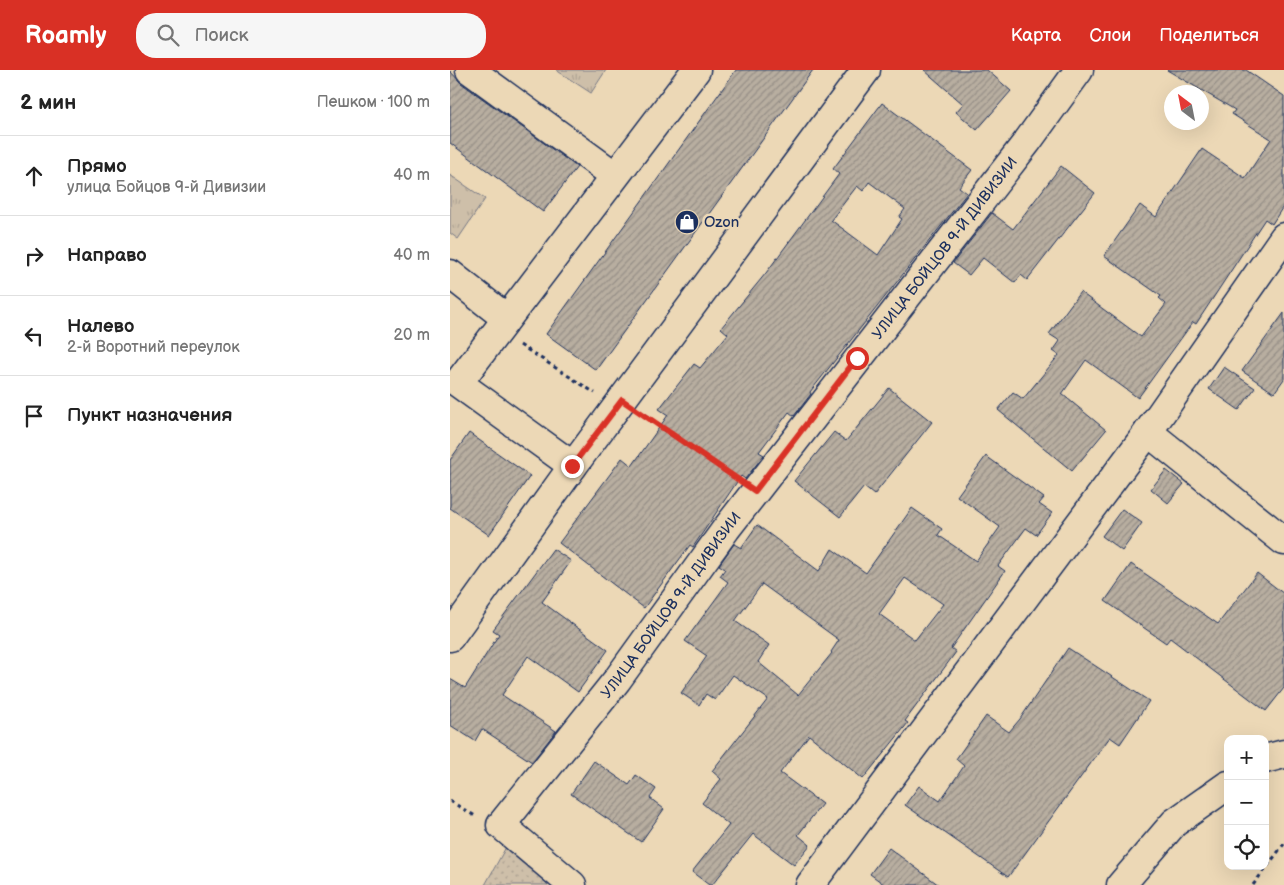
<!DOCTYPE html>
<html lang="ru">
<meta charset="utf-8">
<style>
body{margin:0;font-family:"Balsamiq Sans",sans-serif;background:#f6f6f6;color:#222}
.controls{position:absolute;right:15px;bottom:15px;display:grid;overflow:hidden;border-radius:10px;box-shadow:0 5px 20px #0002}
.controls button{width:45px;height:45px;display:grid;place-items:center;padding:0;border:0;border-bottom:1px solid #e0e0e0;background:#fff;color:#222;font:25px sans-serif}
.compass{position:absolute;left:714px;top:15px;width:45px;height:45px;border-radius:50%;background:#fff;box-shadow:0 5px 20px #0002;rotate:328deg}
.stop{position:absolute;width:15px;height:15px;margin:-11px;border:4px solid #d93025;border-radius:50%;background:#fff}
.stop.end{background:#d93025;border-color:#fff;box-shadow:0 1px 5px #0008}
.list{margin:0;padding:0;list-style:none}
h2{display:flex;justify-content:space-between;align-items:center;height:65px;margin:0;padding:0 20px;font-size:21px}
h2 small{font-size:16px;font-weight:400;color:#767676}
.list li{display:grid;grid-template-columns:32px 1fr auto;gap:15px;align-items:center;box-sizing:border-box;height:80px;padding:0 20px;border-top:1px solid #e0e0e0}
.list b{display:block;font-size:19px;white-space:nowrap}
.list p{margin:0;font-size:16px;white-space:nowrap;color:#767676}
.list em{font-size:16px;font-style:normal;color:#767676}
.icon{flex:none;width:28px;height:28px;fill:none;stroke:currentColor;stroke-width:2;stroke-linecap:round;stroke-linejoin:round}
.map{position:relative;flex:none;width:834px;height:815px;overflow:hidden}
header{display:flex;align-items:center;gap:30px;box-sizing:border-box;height:70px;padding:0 25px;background:#d93025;color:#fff}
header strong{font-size:24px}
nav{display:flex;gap:28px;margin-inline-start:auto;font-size:18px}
.search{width:350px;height:45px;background:#f6f6f6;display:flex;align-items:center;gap:12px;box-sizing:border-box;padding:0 18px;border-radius:20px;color:#767676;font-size:19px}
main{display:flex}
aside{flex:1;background:#fff}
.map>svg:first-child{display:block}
.grass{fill:url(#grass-dots);stroke:#747784}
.park{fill:url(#park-tufts);stroke:#747784}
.building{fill:url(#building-hatch);stroke:#1b2f5e;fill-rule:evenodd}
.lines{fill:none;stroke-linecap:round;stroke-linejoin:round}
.minor-casing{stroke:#1b2f5e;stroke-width:31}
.path{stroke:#1b2f5e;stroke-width:3;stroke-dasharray:4 4;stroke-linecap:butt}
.minor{stroke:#ecd8b6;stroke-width:28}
.route{stroke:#d93025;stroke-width:6}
.labels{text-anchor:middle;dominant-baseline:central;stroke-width:5;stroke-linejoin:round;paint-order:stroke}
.poi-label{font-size:15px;fill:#1b2f5e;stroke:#ecd8b6;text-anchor:start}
.street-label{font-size:15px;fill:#1b2f5e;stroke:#ecd8b6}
</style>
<header>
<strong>Roamly</strong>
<div class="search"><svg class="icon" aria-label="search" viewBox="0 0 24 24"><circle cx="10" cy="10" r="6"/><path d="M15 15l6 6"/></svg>Поиск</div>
<nav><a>Карта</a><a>Слои</a><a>Поделиться</a></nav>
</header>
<main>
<aside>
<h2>2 мин<small>Пешком · 100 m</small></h2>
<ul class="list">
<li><svg class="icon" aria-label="ahead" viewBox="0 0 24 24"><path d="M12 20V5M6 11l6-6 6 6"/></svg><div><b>Прямо</b><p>улица Бойцов 9-й Дивизии</p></div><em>40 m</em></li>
<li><svg class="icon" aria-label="right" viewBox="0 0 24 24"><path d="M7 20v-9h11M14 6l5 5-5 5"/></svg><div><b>Направо</b></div><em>40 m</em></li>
<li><svg class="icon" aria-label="left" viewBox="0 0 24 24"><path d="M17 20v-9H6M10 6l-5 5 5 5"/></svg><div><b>Налево</b><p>2-й Воротний переулок</p></div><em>20 m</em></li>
<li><svg class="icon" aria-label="arrive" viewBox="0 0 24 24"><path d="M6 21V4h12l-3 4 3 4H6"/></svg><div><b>Пункт назначения</b></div></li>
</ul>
</aside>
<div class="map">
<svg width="834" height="815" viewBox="0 0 834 815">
<defs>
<pattern id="grass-dots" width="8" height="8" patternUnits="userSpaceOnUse" patternTransform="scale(1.25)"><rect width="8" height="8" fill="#cebfa9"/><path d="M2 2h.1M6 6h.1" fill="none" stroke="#b0a494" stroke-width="1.8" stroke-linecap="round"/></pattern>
<pattern id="park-tufts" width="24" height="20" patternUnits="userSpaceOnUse" patternTransform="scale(1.25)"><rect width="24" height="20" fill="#cebfa9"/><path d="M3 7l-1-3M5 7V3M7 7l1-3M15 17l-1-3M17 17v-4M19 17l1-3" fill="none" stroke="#b0a494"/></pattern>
<pattern id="building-hatch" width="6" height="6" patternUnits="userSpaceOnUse" patternTransform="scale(1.25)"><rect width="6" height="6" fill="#b8aea0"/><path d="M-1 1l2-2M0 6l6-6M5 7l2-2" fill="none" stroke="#958e86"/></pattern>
</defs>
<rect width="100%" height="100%" fill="#ecd8b6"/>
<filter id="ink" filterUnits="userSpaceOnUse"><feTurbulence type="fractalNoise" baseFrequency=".02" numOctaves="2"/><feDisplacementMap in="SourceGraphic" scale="10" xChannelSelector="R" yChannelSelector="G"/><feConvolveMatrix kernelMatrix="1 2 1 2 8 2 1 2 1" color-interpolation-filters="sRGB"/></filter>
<g filter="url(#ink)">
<path class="grass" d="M56 777 110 815H35Z"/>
<g class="park">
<path d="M106 0H156L141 23Z"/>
<path d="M0 105 35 129 8 169 0 163Z"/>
</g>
<g class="building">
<path d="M286 0H363L146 300 96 264Z"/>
<path d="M474 0H537L561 21 527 60 506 42 513 34Z"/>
<path d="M717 0H796L834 26V135L822 154 815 149 746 254 743 252 688 328 636 290 612 324 656 360 622 401 548 340 563 322 573 329 609 285 603 281 610 271 599 264 630 222 691 267 716 234 709 228 711 226 654 186 690 135 706 147 752 79 795 108 821 69 782 44 785 40Z"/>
<path d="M0 1 11 13 127 97 93 142 0 73Z"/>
<path d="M432 33 522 100 509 117 517 123 360 322 361 324 344 346 339 342 309 382 314 385 295 409 291 406 243 477 240 475 194 538 109 473 172 388 182 396 218 345 209 339 244 294 250 298 278 264 271 258 316 203 389 104 383 99ZM419 112 455 139 449 147 452 149 428 185 381 150 407 116 413 121Z"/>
<path d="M611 96 645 123 577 210 571 205 565 213 533 188 519 205 503 193 542 143 563 159Z"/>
<path d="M834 243V309L824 323 792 301Z"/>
<path d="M774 297 805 318 789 340 759 319Z"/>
<path d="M439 318 482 352 424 425 414 417 390 447 344 411 384 362 396 371Z"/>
<path d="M19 363 80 406 39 465 0 438V390Z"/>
<path d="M536 386 594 428 589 434 602 443 586 465 576 458 548 496 555 501 501 578 506 582 455 651 458 653 413 709 359 665 330 703 372 734 348 765 360 775 344 795 303 764 262 815H259L242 802 279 755 252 733 271 709 262 701 318 629 283 605 265 630 256 624 249 635 231 623 257 586 235 571 278 512 270 506 275 499 269 495 284 474 291 478 307 455 369 501 382 479 416 503 462 438 492 459 488 465 526 491 550 457 507 426ZM455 508 493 534 465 570 429 544ZM312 514 389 570 381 582 382 583 348 625 308 592 319 575 285 551Z"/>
<path d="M716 400 734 414 718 433 701 419Z"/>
<path d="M672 439 692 453 672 481 652 466Z"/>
<path d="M103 479 121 491 92 532 158 580 128 622 78 586 52 625 106 661 82 692 32 659 25 671 0 655V609L15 618 49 564 43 560Z"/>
<path d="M681 494 768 554 807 503 834 524V618L816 641 720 568 716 573 655 531Z"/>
<path d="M618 578 699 631 670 674 660 667 558 807 455 735 469 716 490 731 514 696 506 689 536 646 559 662 570 649Z"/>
<path d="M144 691 179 715 186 705 206 719 200 728 214 739 191 772 121 724Z"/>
<path d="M439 778 489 815H435L420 804Z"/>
</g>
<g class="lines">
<g class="minor-casing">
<g id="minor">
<path d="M20 0 164 105"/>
<path d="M0 204 56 248"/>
<path d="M698 362 834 471"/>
<path d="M123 396 8 313 246 0"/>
<path d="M0 567 123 396 416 0"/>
<path d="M815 689 834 684"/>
<path id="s1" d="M122 815 51 755 167 610 276 459 577 72 629 0"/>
<path d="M360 815 698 362 834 167"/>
<path d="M671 815 724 753 778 715"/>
</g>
</g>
<g class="path">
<path d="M70 275 145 323"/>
<path d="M194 345 284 407"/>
<path d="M0 731 25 746"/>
<path d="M803 815 834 774"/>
</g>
<use href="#minor" class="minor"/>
</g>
</g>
<g class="lines" filter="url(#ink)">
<path class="route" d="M122 396 172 330 305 421 407 288"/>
</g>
<defs>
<g id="shop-disc" transform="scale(1.25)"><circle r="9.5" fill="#1b2f5e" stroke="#ecd8b6"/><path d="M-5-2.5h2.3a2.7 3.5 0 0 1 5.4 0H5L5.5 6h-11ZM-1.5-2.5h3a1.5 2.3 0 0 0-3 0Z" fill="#fff"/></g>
</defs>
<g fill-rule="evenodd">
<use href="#shop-disc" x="237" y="152"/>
</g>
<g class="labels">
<g class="poi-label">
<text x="254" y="152">Ozon</text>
</g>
<g class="street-label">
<text stroke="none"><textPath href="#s1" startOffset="821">УЛИЦА БОЙЦОВ 9-Й ДИВИЗИИ</textPath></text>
<text stroke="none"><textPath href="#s1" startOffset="371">УЛИЦА БОЙЦОВ 9-Й ДИВИЗИИ</textPath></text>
</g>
</g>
</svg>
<div class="controls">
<button>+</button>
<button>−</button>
<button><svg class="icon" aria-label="locate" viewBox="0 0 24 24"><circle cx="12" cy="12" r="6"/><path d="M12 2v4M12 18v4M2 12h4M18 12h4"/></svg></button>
</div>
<svg class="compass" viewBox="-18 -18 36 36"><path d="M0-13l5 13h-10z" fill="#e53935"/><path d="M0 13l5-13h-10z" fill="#767676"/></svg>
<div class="stop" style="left:407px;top:288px"></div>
<div class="stop end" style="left:122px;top:396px"></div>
</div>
</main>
